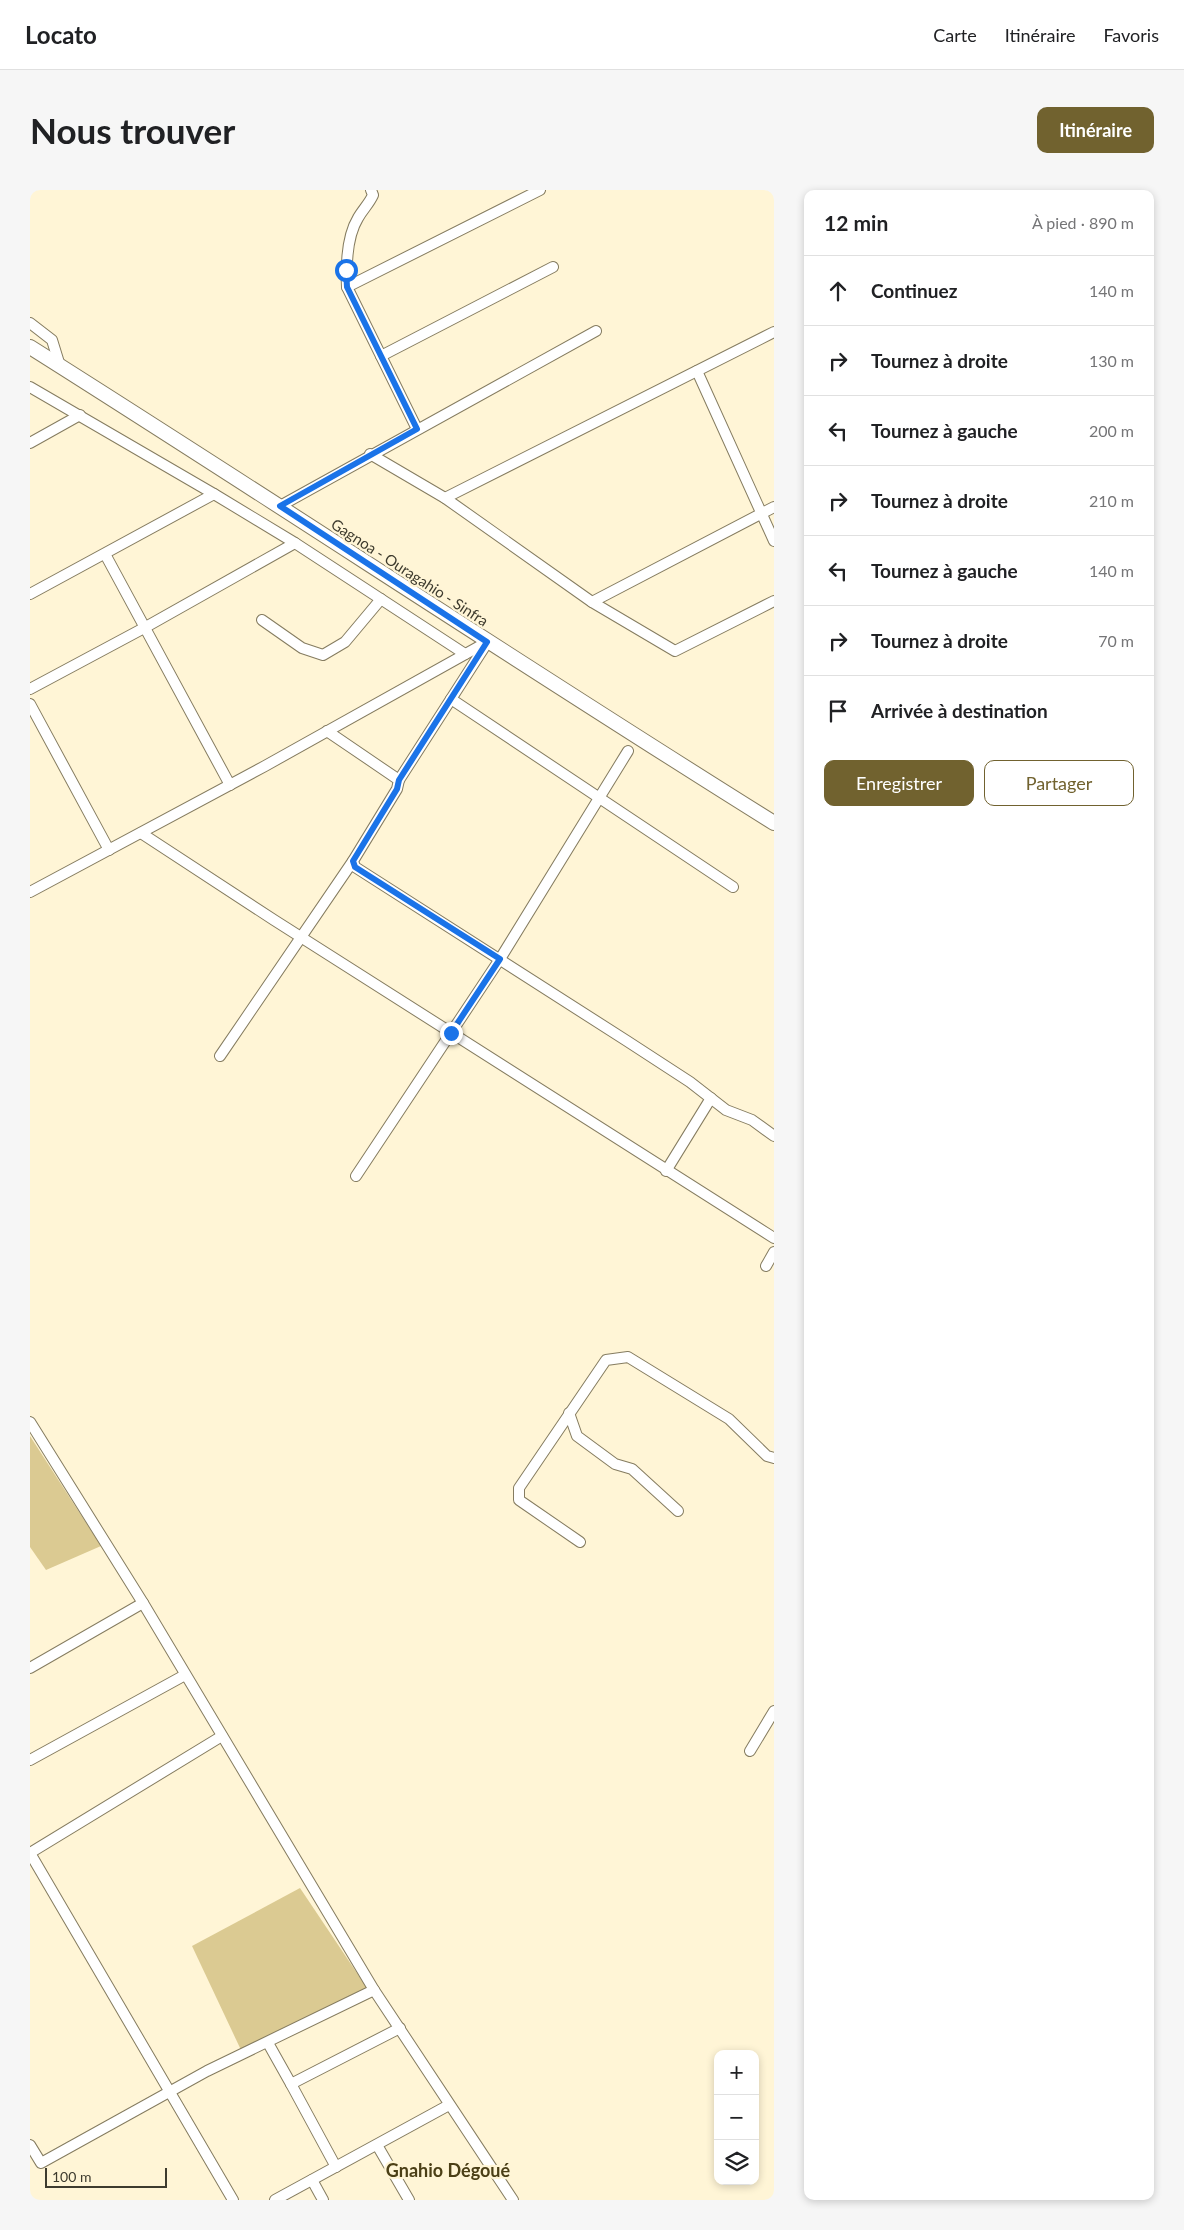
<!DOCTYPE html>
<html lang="fr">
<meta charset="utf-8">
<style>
body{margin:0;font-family:Lato,sans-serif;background:#f6f6f6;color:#202124}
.controls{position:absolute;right:15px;bottom:15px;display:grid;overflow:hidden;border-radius:10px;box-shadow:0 2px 8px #0003}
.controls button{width:45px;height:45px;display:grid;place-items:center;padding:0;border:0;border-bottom:1px solid #e0e0e0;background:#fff;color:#202124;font:25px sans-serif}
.scale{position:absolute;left:15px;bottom:12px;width:122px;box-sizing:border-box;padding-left:5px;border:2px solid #3e3b2e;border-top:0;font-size:14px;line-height:18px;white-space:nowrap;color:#3e3b2e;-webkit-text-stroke:4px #fff5d6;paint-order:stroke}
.stop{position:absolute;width:15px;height:15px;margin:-11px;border:4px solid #1a73e8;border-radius:50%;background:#fff}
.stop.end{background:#1a73e8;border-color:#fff;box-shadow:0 1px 5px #0008}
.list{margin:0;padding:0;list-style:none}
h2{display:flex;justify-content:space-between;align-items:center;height:65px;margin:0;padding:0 20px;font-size:21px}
h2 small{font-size:16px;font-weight:400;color:#757577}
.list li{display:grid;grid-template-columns:32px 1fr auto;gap:15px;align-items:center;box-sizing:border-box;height:70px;padding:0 20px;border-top:1px solid #e0e0e0}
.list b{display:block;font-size:19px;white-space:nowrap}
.list em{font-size:16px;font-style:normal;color:#757577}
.actions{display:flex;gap:10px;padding:15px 20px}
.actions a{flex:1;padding:11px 0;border:1px solid #71622f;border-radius:10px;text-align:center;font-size:18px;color:#71622f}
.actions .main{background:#71622f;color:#fff}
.icon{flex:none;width:28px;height:28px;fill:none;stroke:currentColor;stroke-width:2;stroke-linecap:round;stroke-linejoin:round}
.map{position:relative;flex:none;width:744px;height:2010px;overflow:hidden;border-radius:10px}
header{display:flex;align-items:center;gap:30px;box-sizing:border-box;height:70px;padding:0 25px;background:#fff;border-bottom:1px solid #e0e0e0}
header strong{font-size:24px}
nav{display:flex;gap:28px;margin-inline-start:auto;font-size:18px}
.intro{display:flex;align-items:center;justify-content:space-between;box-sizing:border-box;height:120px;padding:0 30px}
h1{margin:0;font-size:35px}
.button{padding:12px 22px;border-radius:10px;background:#71622f;color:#fff;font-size:18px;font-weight:700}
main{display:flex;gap:30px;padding:0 30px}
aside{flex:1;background:#fff;border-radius:10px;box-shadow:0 2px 8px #0003}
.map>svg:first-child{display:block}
.green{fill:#dbca92}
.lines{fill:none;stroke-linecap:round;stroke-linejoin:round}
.minor-casing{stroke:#857c60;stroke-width:12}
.secondary-casing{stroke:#857c60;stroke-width:16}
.minor{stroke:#fff;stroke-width:10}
.secondary{stroke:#fff;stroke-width:14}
.route{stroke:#1a73e8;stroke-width:6}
.labels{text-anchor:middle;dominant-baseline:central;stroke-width:4.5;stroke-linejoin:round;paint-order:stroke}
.street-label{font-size:15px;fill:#3e3b2e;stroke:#fff5d6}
.quarter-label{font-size:18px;font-weight:bold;fill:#4b3f16;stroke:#fff5d6}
</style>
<header>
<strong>Locato</strong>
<nav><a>Carte</a><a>Itinéraire</a><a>Favoris</a></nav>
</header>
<div class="intro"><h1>Nous trouver</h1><a class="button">Itinéraire</a></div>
<main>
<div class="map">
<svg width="744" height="2010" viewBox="0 0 744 2010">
<rect width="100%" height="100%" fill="#fff5d6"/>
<g class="green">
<path d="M0 1246 71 1356 16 1380 0 1357Z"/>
<path d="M270 1698 337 1798 211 1860 162 1756Z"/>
</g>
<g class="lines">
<g class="minor-casing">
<g id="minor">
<path d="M317 97C316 76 317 46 328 28 333 19 339 14 343 5L341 0"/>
<path d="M0 133 22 150 30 176"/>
<path d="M351 166 523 77"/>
<path d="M667 181 744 351"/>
<path d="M0 197 184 304 0 404"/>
<path d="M387 239 317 97 510 0"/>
<path d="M0 253 50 225"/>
<path d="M340 264 415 308 562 412 645 461 744 411"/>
<path d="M184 304 265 353 435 464"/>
<path d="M415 308 744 142"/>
<path d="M250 316 566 141"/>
<path d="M75 364 200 595"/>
<path d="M562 412 744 317"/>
<path d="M232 430 272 458 293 465 315 452 351 409"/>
<path d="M0 499 114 438 265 353"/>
<path d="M421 509 703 697"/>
<path d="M0 514 79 660"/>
<path d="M297 541 369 590 367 599 323 671 325 677 597 851 660 892 696 920 722 930 744 946"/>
<path d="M369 590 457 453"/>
<path d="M111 643 244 730 744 1048"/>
<path d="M0 702 235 576 457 452"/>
<path d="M190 866 323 671"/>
<path d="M636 981 681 908"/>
<path d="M326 986 470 769 598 561"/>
<path d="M736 1076 744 1062"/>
<path d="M539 1223 547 1246 585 1274 602 1279 648 1321"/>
<path d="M0 1232 113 1413 344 1800 483 2010"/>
<path d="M550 1352 489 1310V1298L576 1170 598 1167 699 1229 737 1266 744 1268"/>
<path d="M0 1478 113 1413"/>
<path d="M720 1561 744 1521"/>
<path d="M0 1570 155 1485"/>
<path d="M0 1663 203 2010"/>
<path d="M0 1663 192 1546"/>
<path d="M238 1853 261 1894 370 1838"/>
<path d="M261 1894 306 1977"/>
<path d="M0 1955 11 1973 177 1881 344 1800"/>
<path d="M347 1955 379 2010"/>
<path d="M282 1990 293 2010"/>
<path d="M245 2010 419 1915"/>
</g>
</g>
<g class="secondary-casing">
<path id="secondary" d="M0 157C249 314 494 477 744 633"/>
</g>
<use href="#minor" class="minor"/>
<use href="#secondary" class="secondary"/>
</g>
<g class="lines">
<path class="route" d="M316 80 317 97 387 239 250 316 457 452 369 590 367 599 323 671 325 677 470 769 421 843"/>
</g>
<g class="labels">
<g class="street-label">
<text transform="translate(380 382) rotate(33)">Gagnoa - Ouragahio - Sinfra</text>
</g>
<g class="quarter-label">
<text x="418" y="1980">Gnahio Dégoué</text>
</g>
</g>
</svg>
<div class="controls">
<button>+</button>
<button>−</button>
<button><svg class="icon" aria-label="layers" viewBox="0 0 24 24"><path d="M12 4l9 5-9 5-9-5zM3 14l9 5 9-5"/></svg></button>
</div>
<div class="scale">100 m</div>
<div class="stop" style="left:316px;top:80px"></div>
<div class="stop end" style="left:421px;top:843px"></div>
</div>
<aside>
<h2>12 min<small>À pied · 890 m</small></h2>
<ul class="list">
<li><svg class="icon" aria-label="ahead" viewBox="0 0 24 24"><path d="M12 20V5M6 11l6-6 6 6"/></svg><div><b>Continuez</b></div><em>140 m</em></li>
<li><svg class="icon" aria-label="right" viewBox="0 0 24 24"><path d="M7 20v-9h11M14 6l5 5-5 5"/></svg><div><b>Tournez à droite</b></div><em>130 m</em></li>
<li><svg class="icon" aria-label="left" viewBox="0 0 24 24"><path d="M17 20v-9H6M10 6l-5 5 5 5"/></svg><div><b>Tournez à gauche</b></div><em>200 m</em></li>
<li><svg class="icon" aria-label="right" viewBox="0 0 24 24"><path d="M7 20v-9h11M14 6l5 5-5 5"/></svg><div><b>Tournez à droite</b></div><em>210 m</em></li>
<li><svg class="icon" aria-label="left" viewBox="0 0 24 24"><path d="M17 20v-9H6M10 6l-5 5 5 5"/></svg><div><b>Tournez à gauche</b></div><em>140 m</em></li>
<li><svg class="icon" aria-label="right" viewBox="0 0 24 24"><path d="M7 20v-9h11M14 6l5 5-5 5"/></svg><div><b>Tournez à droite</b></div><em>70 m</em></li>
<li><svg class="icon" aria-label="arrive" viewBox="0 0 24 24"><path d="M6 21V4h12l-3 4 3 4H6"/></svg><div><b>Arrivée à destination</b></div></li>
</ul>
<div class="actions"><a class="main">Enregistrer</a><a>Partager</a></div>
</aside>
</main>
